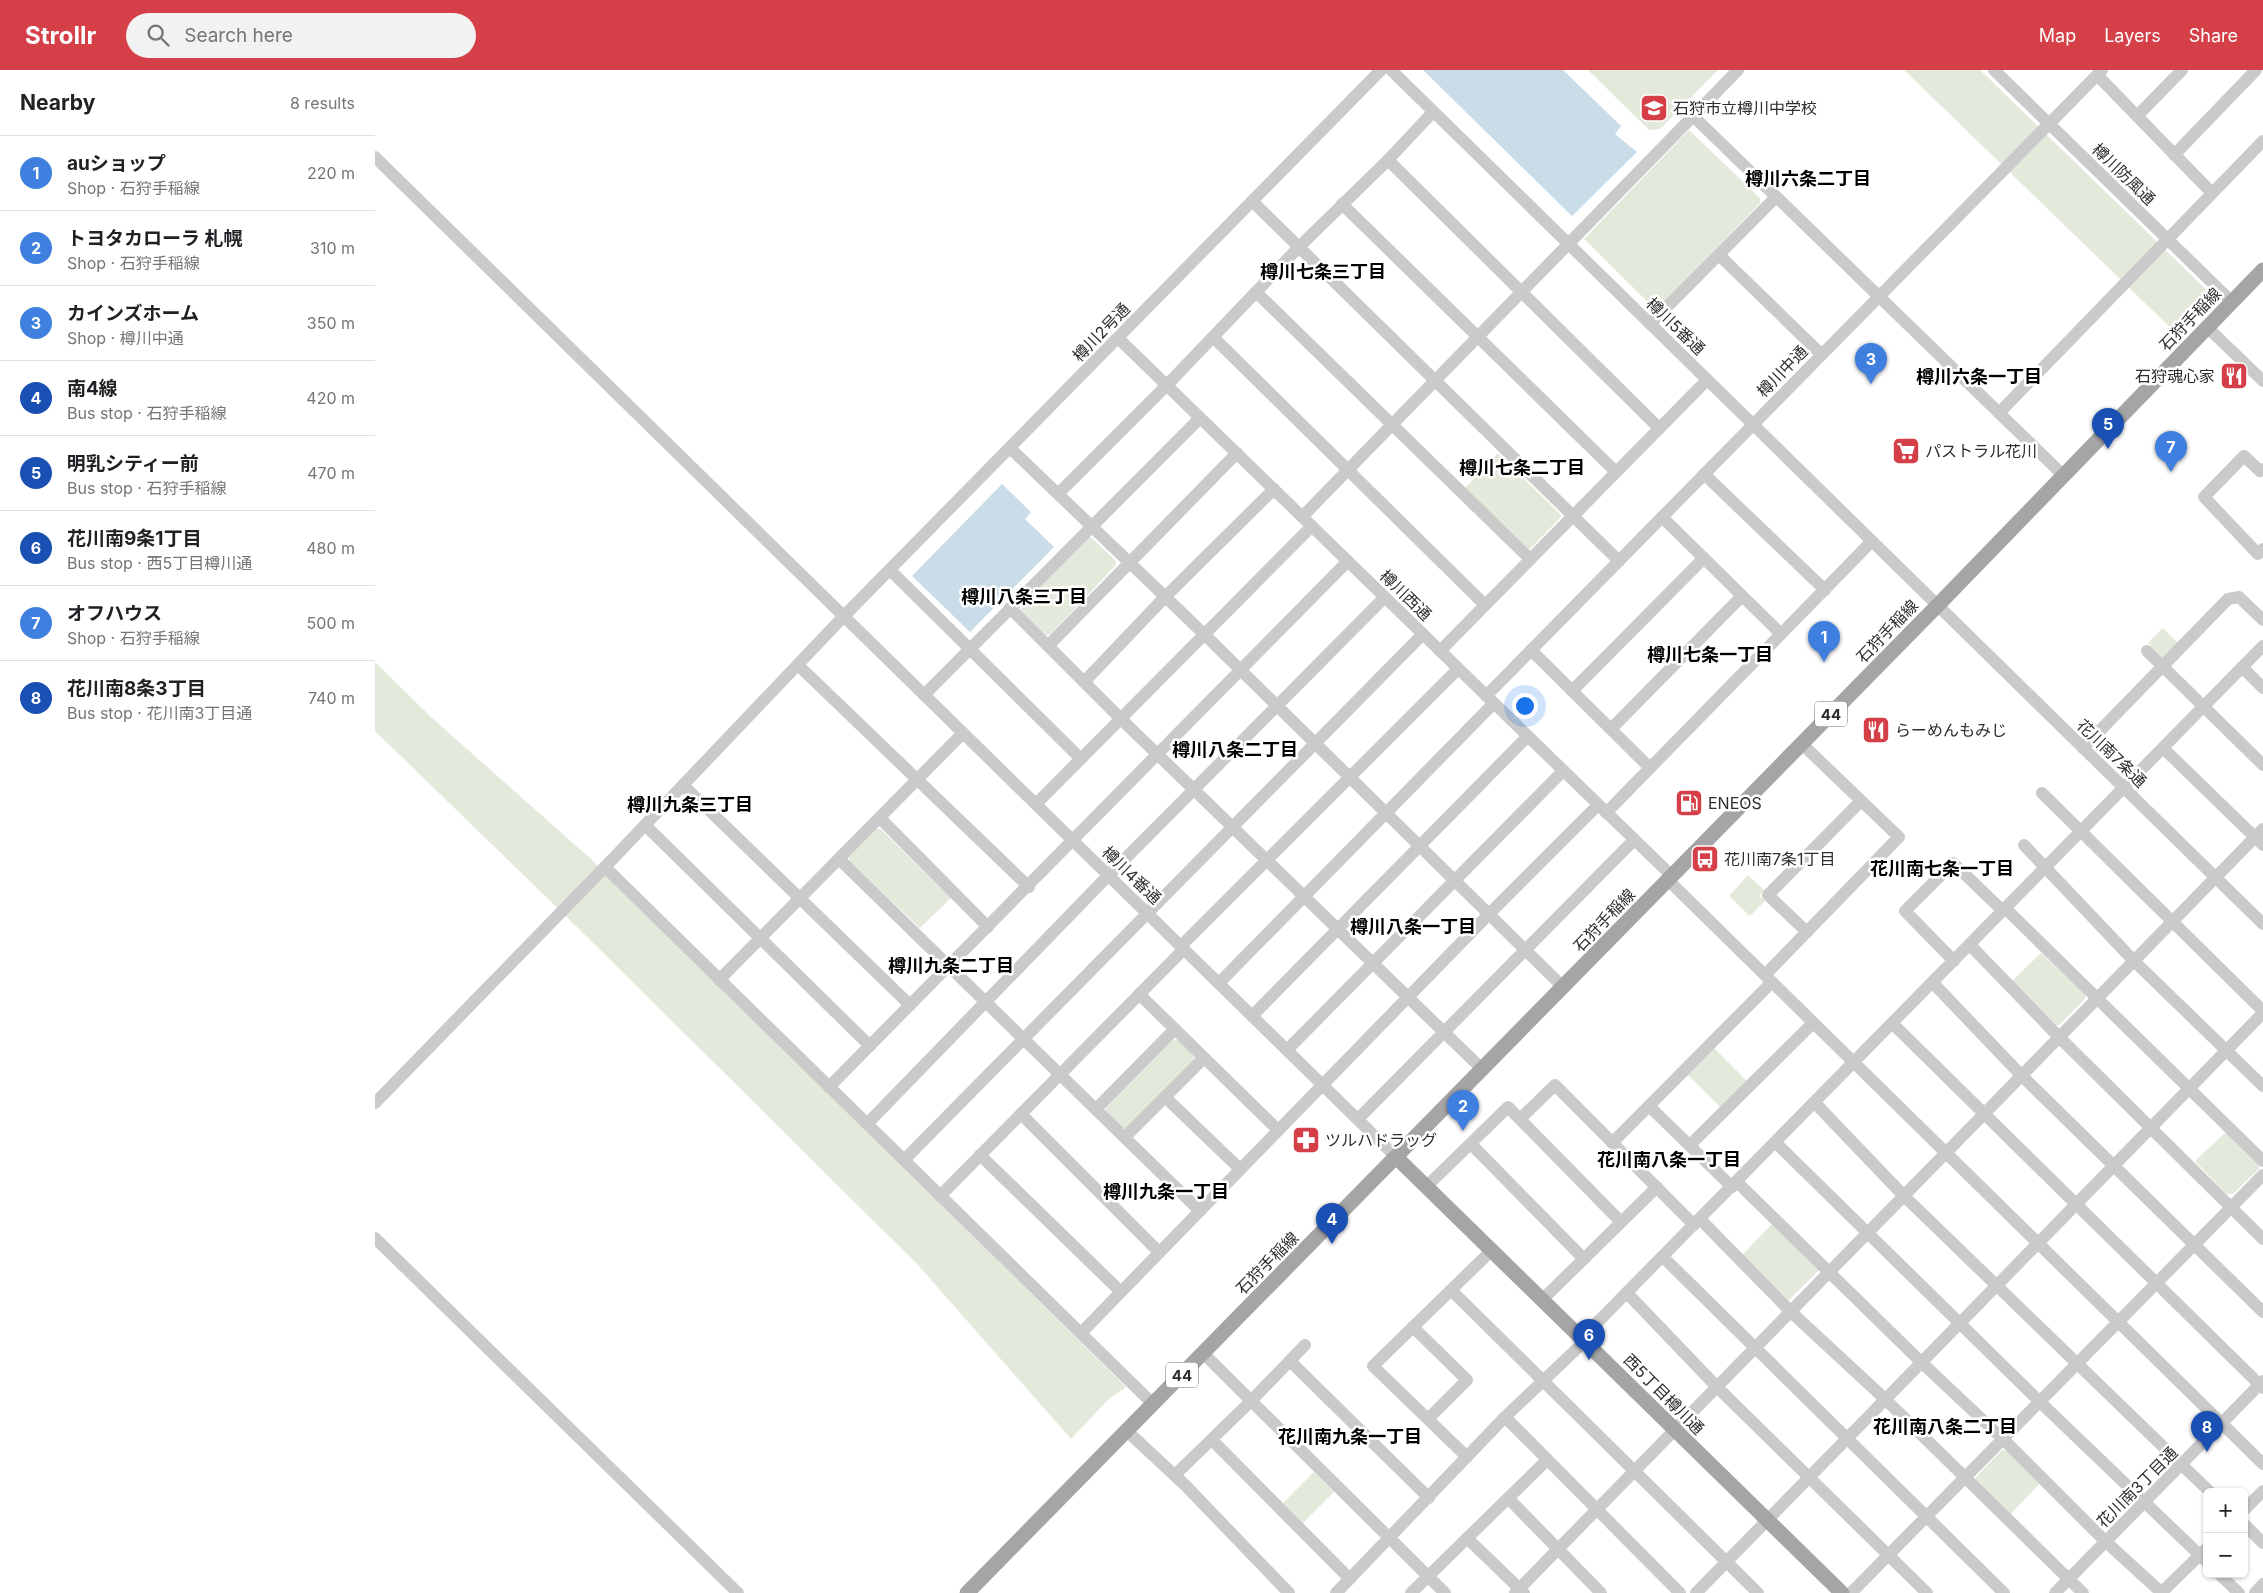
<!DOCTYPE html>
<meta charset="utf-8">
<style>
body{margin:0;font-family:Inter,"Noto Sans JP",sans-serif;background:#f2f2f2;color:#202124}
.controls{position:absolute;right:15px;bottom:15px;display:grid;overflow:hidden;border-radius:8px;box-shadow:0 1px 4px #0004}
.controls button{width:45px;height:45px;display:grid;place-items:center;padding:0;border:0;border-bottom:1px solid #e0e0e0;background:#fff;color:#202124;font:25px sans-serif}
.you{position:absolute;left:1149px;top:635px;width:18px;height:18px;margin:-12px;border:4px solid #fff;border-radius:50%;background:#1a73e8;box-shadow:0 0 0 8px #1a73e833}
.badge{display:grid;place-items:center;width:32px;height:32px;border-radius:50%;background:#d43f48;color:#fff;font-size:16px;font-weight:700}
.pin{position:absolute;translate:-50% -41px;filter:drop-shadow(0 1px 2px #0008)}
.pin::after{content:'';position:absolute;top:26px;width:18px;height:15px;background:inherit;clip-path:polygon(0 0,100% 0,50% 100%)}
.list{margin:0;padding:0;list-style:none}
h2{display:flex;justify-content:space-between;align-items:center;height:65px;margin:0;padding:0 20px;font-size:21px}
h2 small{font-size:16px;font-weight:400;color:#757577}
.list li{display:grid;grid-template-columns:32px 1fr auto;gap:15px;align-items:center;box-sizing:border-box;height:75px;padding:0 20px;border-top:1px solid #e0e0e0}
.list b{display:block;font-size:19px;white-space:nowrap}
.list p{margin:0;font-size:16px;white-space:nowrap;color:#757577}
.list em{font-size:16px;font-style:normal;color:#757577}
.icon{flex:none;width:28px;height:28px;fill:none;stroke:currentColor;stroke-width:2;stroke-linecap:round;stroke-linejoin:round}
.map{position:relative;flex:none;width:1888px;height:1523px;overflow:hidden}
header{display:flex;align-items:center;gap:30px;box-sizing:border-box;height:70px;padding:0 25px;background:#d43f48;color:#fff}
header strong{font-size:24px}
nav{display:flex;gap:28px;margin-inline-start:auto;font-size:18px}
.search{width:350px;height:45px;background:#f2f2f2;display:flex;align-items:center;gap:12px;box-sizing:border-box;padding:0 18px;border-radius:28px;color:#757577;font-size:19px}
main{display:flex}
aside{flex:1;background:#fff}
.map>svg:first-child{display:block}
.green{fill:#e3eadc}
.water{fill:#cadce8}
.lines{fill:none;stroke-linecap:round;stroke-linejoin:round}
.minor{stroke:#cacaca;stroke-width:12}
.major{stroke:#a5a5a5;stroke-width:15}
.labels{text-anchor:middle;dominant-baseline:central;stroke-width:5;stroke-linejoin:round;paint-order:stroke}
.shield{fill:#fff;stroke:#6c6c6c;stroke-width:1}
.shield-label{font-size:15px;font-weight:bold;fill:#2d2d2d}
.poi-label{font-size:16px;fill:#2d2d2d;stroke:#fff;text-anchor:start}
.street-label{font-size:16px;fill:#2d2d2d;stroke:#fff}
.neighbourhood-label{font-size:18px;font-weight:bold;fill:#000;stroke:#fff}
</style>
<header>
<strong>Strollr</strong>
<div class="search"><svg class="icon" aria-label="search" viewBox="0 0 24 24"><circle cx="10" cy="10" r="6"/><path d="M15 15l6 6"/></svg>Search here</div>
<nav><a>Map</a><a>Layers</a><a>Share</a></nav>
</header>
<main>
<aside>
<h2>Nearby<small>8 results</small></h2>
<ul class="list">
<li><span class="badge" style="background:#3f7fe0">1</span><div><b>auショップ</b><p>Shop · 石狩手稲線</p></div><em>220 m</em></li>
<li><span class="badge" style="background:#3f7fe0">2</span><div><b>トヨタカローラ 札幌</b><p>Shop · 石狩手稲線</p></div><em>310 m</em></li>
<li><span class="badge" style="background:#3f7fe0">3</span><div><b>カインズホーム</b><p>Shop · 樽川中通</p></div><em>350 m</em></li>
<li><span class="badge" style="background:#1a4fb4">4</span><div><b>南4線</b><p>Bus stop · 石狩手稲線</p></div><em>420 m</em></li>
<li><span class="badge" style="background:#1a4fb4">5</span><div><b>明乳シティー前</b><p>Bus stop · 石狩手稲線</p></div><em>470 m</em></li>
<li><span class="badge" style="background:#1a4fb4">6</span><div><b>花川南9条1丁目</b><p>Bus stop · 西5丁目樽川通</p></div><em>480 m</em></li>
<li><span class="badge" style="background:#3f7fe0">7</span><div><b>オフハウス</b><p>Shop · 石狩手稲線</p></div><em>500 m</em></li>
<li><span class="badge" style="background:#1a4fb4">8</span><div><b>花川南8条3丁目</b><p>Bus stop · 花川南3丁目通</p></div><em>740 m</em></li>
</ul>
</aside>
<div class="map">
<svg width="1888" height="1523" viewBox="0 0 1888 1523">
<rect width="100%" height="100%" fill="#fff"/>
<g class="green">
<path d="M1213 0H1343L1285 59 1274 60Z"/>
<path d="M1529 0H1605L1841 229 1804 266Z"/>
<path d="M1314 60 1385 128V133L1283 239H1280L1209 169Z"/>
<path d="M1123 383 1186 445 1185 448 1155 479H1153L1090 418Z"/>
<path d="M713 468H717L741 491V495L675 565H671L646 540V536Z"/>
<path d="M1788 558 1804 574 1791 587H1787L1773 573Z"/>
<path d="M0 592 57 648 216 789 751 1317 734 1329 696 1369 543 1195 204 859 0 661Z"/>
<path d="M502 759H506L576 828 545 858 474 791V787Z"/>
<path d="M1373 805 1389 820 1384 826 1390 831 1375 846 1354 826Z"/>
<path d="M1666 883 1710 924V929L1684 955H1681L1636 912Z"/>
<path d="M798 970H803L819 986V991L752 1058H748L731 1042V1038Z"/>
<path d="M1338 977 1372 1011 1345 1037 1312 1004Z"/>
<path d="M1851 1062 1884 1094V1099L1858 1124H1852L1820 1091Z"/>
<path d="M1399 1152 1446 1198 1413 1231 1366 1186Z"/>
<path d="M1627 1380 1632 1381 1665 1413 1635 1445 1601 1412V1407Z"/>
<path d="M939 1402 959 1422 928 1453 908 1433Z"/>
</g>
<g class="water">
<path d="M1048 0H1188L1246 56 1240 64 1262 82 1197 146Z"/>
<path d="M627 414 656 442 650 449 679 477 595 562 537 506Z"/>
</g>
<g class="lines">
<g class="minor">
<path d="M1016 0 1888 854"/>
<path d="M1619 0 1857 232"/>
<path d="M1722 5 1837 123"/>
<path d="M1318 46 1688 405"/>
<path d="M1762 46 1807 0"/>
<path d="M1799 85 1881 0"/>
<path d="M0 87 1021 1087"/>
<path d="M1013 90 1284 358"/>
<path d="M877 131 1244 491"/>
<path d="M967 134 1241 402"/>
<path d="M1344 185 1446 284"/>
<path d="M881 222 1155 489"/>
<path d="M1275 254 1401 127"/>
<path d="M1832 257 1888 311"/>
<path d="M838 267 1110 535"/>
<path d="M743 268 1297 806"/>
<path d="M1624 343 1888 71"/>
<path d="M635 378 829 564 1188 917"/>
<path d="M1888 399 1885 401 1869 386 1829 427 1883 484 1888 479"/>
<path d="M1329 404 1450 520"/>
<path d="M683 424 792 315 924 177 1013 90 1058 42"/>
<path d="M927 447 1363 0"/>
<path d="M1287 447 1406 564"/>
<path d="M515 500 706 689"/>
<path d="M635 538 746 649 1107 999"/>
<path d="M673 576 862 383"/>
<path d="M1156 580 1275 698"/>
<path d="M1065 581 1332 310"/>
<path d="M1772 581 1888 695"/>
<path d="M423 595 654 817"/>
<path d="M1867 597 1888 618"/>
<path d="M709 612 790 527 899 419"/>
<path d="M1197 621 1329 488"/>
<path d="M549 625 825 348"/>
<path d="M1111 626 1727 0"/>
<path d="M1236 659 1367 526"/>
<path d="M1708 678 1853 529 1864 527 1888 550"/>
<path d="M1788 678 1888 775"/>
<path d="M308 715 535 935"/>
<path d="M1667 723 1888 941"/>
<path d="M661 734 937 456"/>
<path d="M1231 743 1497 471"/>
<path d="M505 748 613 857"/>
<path d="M270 755 495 976"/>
<path d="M1649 775 1759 891 1888 1016"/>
<path d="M465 790 825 1141"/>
<path d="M230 797 778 1334"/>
<path d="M1293 810 1888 1394"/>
<path d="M1631 839 1888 1091"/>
<path d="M1432 862 1393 825 1486 731"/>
<path d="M1595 875 1684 967 1888 1169"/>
<path d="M806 876 1083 599"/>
<path d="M1579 891 1530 841 1578 793 1628 841"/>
<path d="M1390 905 1524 767 1427 674"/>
<path d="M344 910 588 663"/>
<path d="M844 913 1119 633"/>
<path d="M1558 913 1646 1005 1888 1242"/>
<path d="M764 924 903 1060"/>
<path d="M877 946 1153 666"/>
<path d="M1518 954 1888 1318"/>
<path d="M912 980 1188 701"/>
<path d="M454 1017 973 491"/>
<path d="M790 1027 865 1099"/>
<path d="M0 1033 230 797 469 546 1006 0"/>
<path d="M1440 1033 1529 1126 1835 1422"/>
<path d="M1274 1036 1357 1117"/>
<path d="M721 1039 800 959"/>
<path d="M646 1044 784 1182"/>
<path d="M983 1049 1259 770"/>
<path d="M1145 1049 1180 1015 1319 1155"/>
<path d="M492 1054 726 813 1010 527"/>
<path d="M750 1067 829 988"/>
<path d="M1237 1073 1397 912"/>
<path d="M1401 1073 1665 1332 1832 1492"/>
<path d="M1096 1074 1209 1189"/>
<path d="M1315 1075 1438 953"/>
<path d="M605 1085 746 1222"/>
<path d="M529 1090 1048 564"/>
<path d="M1362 1112 1546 1292 1628 1369 1731 1472 1787 1523"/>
<path d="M1052 1116 1133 1037 1246 1152"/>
<path d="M565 1126 809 879"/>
<path d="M1325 1149 1415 1241 1510 1329 1708 1523"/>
<path d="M0 1168 363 1523"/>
<path d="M1288 1187 1629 1523"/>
<path d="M1076 1220 1383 1523"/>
<path d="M1252 1223 1342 1317 1552 1523"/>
<path d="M1168 1229 1282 1117"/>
<path d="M1038 1257 1092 1310 1053 1349"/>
<path d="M706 1263 1114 844 1223 735"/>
<path d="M1207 1268 1888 576"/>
<path d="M1210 1271 1130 1347 1305 1523"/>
<path d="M828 1283 1070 1523"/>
<path d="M915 1291 1054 1428"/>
<path d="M752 1361 811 1416 914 1523"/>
<path d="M837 1370 975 1509"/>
<path d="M1092 1387 998 1296 1117 1180"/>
<path d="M800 1405 876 1331 930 1275"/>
<path d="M1133 1428 1226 1523"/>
<path d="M1869 1440 1888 1421"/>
<path d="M1869 1454 1888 1473"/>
<path d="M1092 1468 1149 1523"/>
<path d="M1844 1504 1864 1523"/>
<path d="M961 1523 1130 1347"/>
<path d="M1036 1523 1172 1390"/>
<path d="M1140 1523 1888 759"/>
<path d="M1321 1523 1888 943"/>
<path d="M1476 1523 1888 1105"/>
<path d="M1680 1523 1888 1311"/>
<path d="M1786 1523 1832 1478"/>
<path d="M1880 1523 1888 1514"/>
</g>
<g class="major">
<path d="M1021 1087 1467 1523"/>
<path d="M592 1523 1562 536 1888 200"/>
</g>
</g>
<defs>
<g id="school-square" transform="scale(1.4375)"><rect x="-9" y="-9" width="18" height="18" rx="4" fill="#d43f48" stroke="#fff"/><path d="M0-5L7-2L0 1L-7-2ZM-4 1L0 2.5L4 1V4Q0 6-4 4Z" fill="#fff"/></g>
<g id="restaurant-square" transform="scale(1.4375)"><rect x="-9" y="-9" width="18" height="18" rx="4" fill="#d43f48" stroke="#fff"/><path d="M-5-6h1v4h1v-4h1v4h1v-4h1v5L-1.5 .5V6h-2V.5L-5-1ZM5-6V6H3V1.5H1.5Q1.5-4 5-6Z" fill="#fff"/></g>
<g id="supermarket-square" transform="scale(1.4375)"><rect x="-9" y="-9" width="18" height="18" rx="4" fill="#d43f48" stroke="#fff"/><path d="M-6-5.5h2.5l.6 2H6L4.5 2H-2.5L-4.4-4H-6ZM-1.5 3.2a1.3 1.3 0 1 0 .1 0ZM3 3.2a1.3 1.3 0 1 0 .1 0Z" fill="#fff"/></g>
<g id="fuel-square" transform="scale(1.4375)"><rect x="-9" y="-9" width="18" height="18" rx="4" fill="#d43f48" stroke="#fff"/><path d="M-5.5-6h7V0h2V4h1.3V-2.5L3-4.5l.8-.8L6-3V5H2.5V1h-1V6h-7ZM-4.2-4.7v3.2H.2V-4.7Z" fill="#fff"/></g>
<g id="bus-square" transform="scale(1.4375)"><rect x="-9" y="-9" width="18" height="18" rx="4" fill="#d43f48" stroke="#fff"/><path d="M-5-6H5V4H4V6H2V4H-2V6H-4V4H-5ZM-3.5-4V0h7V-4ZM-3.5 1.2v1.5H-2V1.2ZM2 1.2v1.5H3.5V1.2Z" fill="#fff"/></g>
<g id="pharmacy-square" transform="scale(1.4375)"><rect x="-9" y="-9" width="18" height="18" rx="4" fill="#d43f48" stroke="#fff"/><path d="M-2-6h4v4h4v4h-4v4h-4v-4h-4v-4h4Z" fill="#fff"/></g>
</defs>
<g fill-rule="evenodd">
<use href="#school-square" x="1279" y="38"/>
<use href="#restaurant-square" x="1859" y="306"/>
<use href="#supermarket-square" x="1531" y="381"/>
<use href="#restaurant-square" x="1501" y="660"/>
<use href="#fuel-square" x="1314" y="733"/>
<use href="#bus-square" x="1330" y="789"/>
<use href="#pharmacy-square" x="931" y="1070"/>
</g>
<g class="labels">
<g class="shield">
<rect x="1440" y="631.5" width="32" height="25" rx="4"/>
<rect x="791" y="1292.5" width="32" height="25" rx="4"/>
</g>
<g class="shield-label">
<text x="1456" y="644">44</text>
<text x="807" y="1305">44</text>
</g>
<g class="poi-label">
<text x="1298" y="38">石狩市立樽川中学校</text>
<text x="1840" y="306" text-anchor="end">石狩魂心家</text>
<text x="1550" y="381">パストラル花川</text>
<text x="1520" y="660">らーめんもみじ</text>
<text x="1333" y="733">ENEOS</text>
<text x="1349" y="789">花川南7条1丁目</text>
<text x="950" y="1070">ツルハドラッグ</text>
</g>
<g class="street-label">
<text transform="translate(1749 104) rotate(44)">樽川防風通</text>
<text transform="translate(1815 249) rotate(-46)">石狩手稲線</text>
<text transform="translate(1301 256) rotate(44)">樽川5番通</text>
<text transform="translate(726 262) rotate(-46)">樽川2号通</text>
<text transform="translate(1407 301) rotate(-46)">樽川中通</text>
<text transform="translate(1031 525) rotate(44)">樽川西通</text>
<text transform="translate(1512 561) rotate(-46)">石狩手稲線</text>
<text transform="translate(1737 683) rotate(44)">花川南7条通</text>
<text transform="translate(757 805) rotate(44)">樽川4番通</text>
<text transform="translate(1229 850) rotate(-46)">石狩手稲線</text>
<text transform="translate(892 1193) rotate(-45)">石狩手稲線</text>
<text transform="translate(1289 1324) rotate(45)">西5丁目樽川通</text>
<text transform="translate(1762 1417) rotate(-45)">花川南3丁目通</text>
</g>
<g class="neighbourhood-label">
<text x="1433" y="108">樽川六条二丁目</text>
<text x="948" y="201">樽川七条三丁目</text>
<text x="1604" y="306">樽川六条一丁目</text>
<text x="1147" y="397">樽川七条二丁目</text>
<text x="649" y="526">樽川八条三丁目</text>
<text x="1335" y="584">樽川七条一丁目</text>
<text x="860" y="679">樽川八条二丁目</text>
<text x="315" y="734">樽川九条三丁目</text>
<text x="1567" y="798">花川南七条一丁目</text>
<text x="1038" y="856">樽川八条一丁目</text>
<text x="576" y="895">樽川九条二丁目</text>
<text x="1294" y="1089">花川南八条一丁目</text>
<text x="791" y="1121">樽川九条一丁目</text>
<text x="1570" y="1356">花川南八条二丁目</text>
<text x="975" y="1366">花川南九条一丁目</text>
</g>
</g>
</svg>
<div class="controls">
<button>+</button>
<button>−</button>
</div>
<div class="you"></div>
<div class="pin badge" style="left:1449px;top:592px;background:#3f7fe0">1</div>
<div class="pin badge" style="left:1088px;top:1061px;background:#3f7fe0">2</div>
<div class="pin badge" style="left:1496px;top:314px;background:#3f7fe0">3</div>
<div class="pin badge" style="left:957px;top:1174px;background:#1a4fb4">4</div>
<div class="pin badge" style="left:1733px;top:379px;background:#1a4fb4">5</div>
<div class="pin badge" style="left:1214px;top:1290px;background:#1a4fb4">6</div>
<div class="pin badge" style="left:1796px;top:402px;background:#3f7fe0">7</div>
<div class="pin badge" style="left:1832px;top:1382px;background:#1a4fb4">8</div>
</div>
</main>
